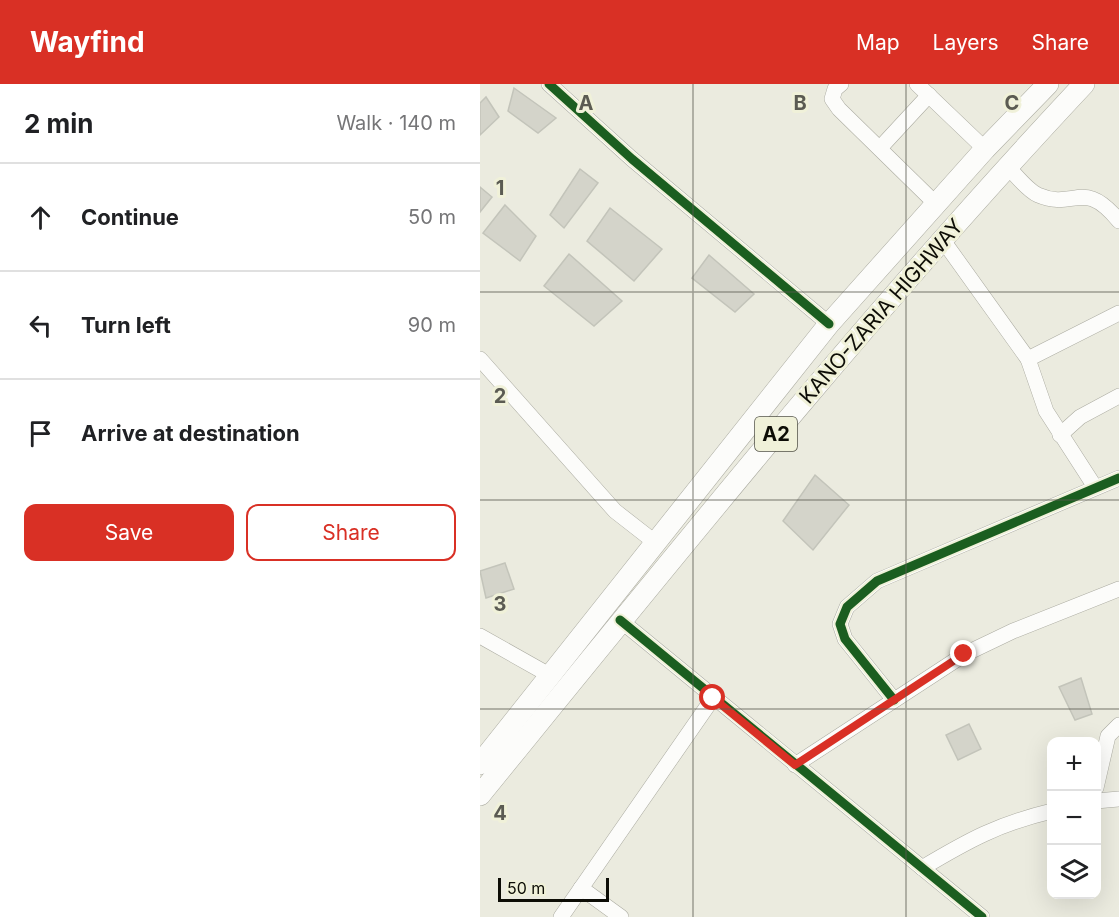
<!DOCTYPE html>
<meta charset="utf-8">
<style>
body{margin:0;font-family:Inter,sans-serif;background:#f6f6f6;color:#202124}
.controls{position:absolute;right:18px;bottom:18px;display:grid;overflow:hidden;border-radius:12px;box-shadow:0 6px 24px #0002}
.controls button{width:54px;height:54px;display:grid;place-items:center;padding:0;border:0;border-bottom:2px solid #e0e0e0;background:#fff;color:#202124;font:30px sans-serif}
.scale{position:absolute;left:18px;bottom:15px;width:111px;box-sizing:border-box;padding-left:6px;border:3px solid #0d0d06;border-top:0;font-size:16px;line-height:21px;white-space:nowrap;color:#0d0d06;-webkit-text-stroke:4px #f0f1d9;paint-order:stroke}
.stop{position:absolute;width:18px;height:18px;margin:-14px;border:4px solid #d93025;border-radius:50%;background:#fff}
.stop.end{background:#d93025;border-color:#fff;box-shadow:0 2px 6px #0008}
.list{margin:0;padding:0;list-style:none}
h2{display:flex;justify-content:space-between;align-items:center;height:78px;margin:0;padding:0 24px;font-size:26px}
h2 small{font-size:20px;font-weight:400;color:#757577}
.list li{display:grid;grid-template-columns:39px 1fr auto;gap:18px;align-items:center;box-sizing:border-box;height:108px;padding:0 24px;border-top:2px solid #e0e0e0}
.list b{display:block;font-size:22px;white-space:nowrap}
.list em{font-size:20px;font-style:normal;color:#757577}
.actions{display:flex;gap:12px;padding:18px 24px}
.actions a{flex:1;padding:14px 0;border:2px solid #d93025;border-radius:12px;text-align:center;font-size:21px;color:#d93025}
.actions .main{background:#d93025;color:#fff}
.icon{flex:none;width:33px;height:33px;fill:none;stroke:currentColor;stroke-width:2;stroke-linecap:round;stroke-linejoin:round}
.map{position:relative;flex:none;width:639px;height:833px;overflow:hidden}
header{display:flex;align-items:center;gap:36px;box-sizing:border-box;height:84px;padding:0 30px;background:#d93025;color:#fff}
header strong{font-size:28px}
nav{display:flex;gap:33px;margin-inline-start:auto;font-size:21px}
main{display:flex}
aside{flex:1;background:#fff}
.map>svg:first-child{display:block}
.building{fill:#d4d4ca;stroke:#c3c4ba;stroke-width:1.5}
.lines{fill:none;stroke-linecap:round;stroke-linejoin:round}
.minor-casing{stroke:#ababa1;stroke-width:16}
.highway-casing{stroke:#ababa1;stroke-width:22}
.minor{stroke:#fcfcfa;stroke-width:15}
.highway{stroke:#fcfcfa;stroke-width:21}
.cycleway-casing{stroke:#f0f1d9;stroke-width:13}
.cycleway{stroke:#1b5e20;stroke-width:9}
.route{stroke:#d93025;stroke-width:8}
.grid{fill:none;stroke:#5b5b52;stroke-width:1.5;stroke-opacity:0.55}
.labels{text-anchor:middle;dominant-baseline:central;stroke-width:6;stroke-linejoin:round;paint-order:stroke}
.shield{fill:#f0f1d9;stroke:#515145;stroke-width:1.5}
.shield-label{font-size:20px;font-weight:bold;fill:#0d0d06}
.street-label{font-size:21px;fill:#0d0d06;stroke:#f0f1d9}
.grid-label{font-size:20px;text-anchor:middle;font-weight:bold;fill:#5b5b52;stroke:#f0f1d9;stroke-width:6;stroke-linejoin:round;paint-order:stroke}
</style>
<header>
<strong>Wayfind</strong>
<nav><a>Map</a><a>Layers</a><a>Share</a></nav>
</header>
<main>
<aside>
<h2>2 min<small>Walk · 140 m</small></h2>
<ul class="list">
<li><svg class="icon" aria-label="ahead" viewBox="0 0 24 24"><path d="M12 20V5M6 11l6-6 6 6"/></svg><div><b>Continue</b></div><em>50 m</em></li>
<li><svg class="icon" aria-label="left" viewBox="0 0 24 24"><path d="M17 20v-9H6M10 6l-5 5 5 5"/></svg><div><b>Turn left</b></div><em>90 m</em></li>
<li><svg class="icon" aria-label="arrive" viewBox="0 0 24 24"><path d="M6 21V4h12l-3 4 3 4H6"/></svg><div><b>Arrive at destination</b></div></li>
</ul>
<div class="actions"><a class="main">Save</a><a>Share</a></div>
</aside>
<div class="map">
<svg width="639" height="833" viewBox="0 0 639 833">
<rect width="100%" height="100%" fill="#ebebdf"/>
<g class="building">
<path d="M34 4 76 34 58 49 28 27Z"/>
<path d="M6 13 19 33 0 51V19Z"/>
<path d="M100 85 118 99 84 144 70 131Z"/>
<path d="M0 103 12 113 0 128Z"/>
<path d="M25 121 56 152 40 177 3 149Z"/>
<path d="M130 124 182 165 154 197 107 157Z"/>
<path d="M89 170 142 217 114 242 64 202Z"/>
<path d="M229 171 274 210 255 228 212 194Z"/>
<path d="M335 391 369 421 333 466 303 437Z"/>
<path d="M25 479 34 505 6 514 0 487Z"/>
<path d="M601 594 612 630 595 636 579 603Z"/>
<path d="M489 640 501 665 478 676 466 651Z"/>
</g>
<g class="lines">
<g class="minor-casing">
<g id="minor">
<path d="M69 0 152 75 349 240"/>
<path d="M361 0 355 5 352 15 359 25 456 120"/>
<path d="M437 0 505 65"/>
<path d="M400 64 449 11"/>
<path d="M527 82C536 91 547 106 558 111 595 127 603 93 639 137"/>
<path d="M462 155 548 275 566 327 615 403"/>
<path d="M0 275 135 427 176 459"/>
<path d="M548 275 639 229"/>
<path d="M580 351 600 333 639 312"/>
<path d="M140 536 502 833"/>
<path d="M0 552 71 592"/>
<path d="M414 616 365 555 360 540 367 523 397 497 639 394"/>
<path d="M315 681 485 570 533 547 639 505"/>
<path d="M616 704 628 652 639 641"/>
<path d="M616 717 639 715"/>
<path d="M442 784C489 756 518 740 572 727"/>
<path d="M101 804 141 833"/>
<path d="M81 833 233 614"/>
</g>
</g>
<g class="highway-casing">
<g id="highway">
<path d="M0 680 349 240 505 65 568 0"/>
<path d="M0 711C196 470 391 227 604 0"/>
</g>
</g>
<use href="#minor" class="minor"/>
<use href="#highway" class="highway"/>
<g class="cycleway-casing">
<g id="cycleway">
<path d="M69 0 152 75 349 240"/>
<path d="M140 536 502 833"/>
<path d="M414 616 365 555 360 540 367 523 397 497 639 394"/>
</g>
</g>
<use href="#cycleway" class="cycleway"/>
</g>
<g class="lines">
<path class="route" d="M233 614 315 681 484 570"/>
</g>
<path class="grid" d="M213 0V833M426 0V833M0 208H639M0 416H639M0 625H639"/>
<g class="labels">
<rect class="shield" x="275" y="333" width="42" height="34" rx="4.5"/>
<g class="shield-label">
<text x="296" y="350">A2</text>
</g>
<g class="street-label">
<text transform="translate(401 227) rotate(-49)">KANO-ZARIA HIGHWAY</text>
</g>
</g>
<g class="grid-label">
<text x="106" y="26">A</text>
<text x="320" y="26">B</text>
<text x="532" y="26">C</text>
<text x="20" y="111">1</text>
<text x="20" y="319">2</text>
<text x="20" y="527">3</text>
<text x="20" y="736">4</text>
</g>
</svg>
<div class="controls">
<button>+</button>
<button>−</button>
<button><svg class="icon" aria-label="layers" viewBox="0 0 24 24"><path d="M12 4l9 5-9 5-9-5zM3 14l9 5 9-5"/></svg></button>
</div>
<div class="scale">50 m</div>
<div class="stop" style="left:233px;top:614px"></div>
<div class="stop end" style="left:484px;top:570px"></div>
</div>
</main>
